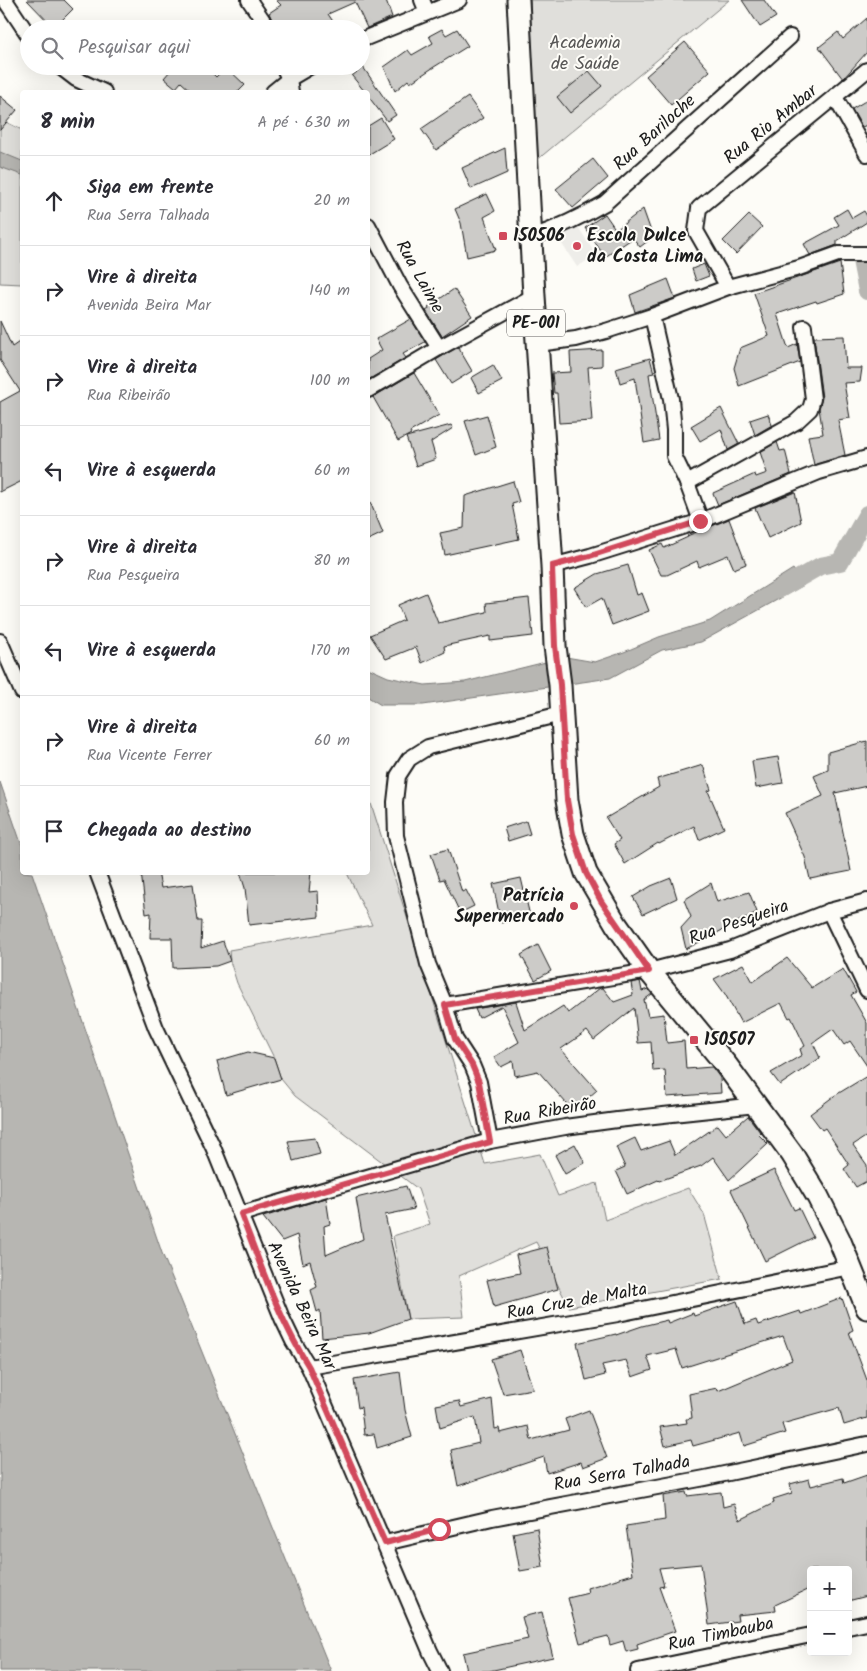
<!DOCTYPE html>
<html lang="pt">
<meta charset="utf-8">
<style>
body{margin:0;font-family:Kalam,sans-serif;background:#f2f2f3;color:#2b2b33}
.controls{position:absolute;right:15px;bottom:15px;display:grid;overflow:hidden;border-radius:5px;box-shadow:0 5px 20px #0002}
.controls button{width:45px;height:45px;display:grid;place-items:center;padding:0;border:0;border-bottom:1px solid #e1e1e2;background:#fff;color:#2b2b33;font:25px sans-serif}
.stop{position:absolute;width:15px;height:15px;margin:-11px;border:4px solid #d1495b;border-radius:50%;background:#fff}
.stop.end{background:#d1495b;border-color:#fff;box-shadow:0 1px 5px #0008}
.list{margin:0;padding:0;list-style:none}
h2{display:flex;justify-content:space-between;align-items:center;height:65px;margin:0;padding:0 20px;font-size:21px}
h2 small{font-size:16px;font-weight:400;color:#7c7c81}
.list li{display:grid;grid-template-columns:32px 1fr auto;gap:15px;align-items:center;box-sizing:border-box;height:90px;padding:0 20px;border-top:1px solid #e1e1e2}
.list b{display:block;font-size:19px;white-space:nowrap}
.list p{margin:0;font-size:16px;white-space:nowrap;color:#7c7c81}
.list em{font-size:16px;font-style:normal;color:#7c7c81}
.icon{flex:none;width:28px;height:28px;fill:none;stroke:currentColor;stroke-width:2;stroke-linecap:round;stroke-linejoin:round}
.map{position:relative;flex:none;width:867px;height:1671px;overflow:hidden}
.search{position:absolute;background:#fff;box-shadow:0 5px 20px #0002;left:20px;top:20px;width:350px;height:55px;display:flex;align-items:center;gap:12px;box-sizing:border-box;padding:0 18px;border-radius:28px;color:#7c7c81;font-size:19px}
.panel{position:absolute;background:#fff;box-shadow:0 5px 20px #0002;left:20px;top:90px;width:350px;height:785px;border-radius:5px}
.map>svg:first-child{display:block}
.built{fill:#eeede9}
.green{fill:#e0dfdb;stroke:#7e7e7c}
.water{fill:#b7b6b2;stroke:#797876}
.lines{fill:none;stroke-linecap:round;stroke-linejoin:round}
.canal{stroke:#b7b6b2;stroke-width:18}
.building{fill:#cccbc8;stroke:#1c1c1c}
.minor-casing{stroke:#1c1c1c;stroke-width:18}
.primary-casing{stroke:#1c1c1c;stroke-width:25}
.minor{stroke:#fdfcf7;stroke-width:14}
.primary{stroke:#fdfcf7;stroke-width:21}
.route{stroke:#d1495b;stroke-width:6}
.poi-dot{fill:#d1495b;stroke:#fdfcf7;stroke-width:2}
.labels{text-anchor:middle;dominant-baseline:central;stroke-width:4;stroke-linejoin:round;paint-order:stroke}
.shield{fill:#fdfcf7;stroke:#605f5e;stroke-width:1}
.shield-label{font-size:16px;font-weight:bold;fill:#1c1c1c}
.park-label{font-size:18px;fill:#575655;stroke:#fdfcf7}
.street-label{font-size:18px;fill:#1c1c1c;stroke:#fdfcf7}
.poi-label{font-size:18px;font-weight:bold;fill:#1c1c1c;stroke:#fdfcf7;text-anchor:start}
</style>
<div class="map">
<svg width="867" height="1671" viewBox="0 0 867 1671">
<rect width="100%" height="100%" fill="#fdfcf7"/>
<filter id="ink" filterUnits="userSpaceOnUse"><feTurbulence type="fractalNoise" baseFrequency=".02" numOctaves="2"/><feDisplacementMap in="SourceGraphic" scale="10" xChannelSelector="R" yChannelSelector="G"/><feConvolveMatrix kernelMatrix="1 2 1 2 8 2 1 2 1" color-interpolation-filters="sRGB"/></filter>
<g filter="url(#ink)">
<path class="built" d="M577 225 596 255 577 267 558 238Z"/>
<g class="green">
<path d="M530 0H729L537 160Z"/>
<path d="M0 119 22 130V284L0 283Z"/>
<path d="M368 794 485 1164 540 1154 558 1196 597 1183 605 1220 688 1188 704 1214 722 1279 569 1307 536 1242 459 1276 464 1317 408 1319 393 1236 430 1224 418 1189 295 1096 281 1079 274 1058 237 983 230 961 229 950 372 925 347 873 368 872Z"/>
</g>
<g class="water">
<path d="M0 152 22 161V175L0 167Z"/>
<path d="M793 569 804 585 701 642 662 650 610 678 423 705H381L368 697V668L388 677 425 685 465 682 566 657 595 662 624 652 659 637 710 621Z"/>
<path d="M0 782 22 846V872L32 873 162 1253 331 1671H0Z"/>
</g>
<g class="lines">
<g class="canal">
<path d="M861 260 867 291"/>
<path d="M780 589 820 566 840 562 867 514"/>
</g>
</g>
<g class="building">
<path d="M27 0H64L73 9 54 28Z"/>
<path d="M276 0H386L392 17 367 28 355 2 328 14 338 29H276L269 13 281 5Z"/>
<path d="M742 0H764L776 17 760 27Z"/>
<path d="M867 18V52L843 79 819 47 838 32 843 39Z"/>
<path d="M442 29 446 35 457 29 468 46 434 67 410 83 408 80 395 91 384 67 408 50 412 55 433 43 429 36Z"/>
<path d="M685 42 710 71 671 105 646 76Z"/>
<path d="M165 66H205L216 77 226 67 245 85 238 92H192L181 82 176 88 164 78 170 71Z"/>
<path d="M363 67 396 115 387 121 368 96V92H365L352 76Z"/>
<path d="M589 71 602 86 570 113 557 97Z"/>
<path d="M0 96 17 110 0 130Z"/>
<path d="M468 97 483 118 436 150 421 129Z"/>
<path d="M867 100V125L862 127 852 109Z"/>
<path d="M381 118 394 139 368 155V126Z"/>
<path d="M505 148 507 173 471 189 462 168Z"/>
<path d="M593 159 608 178 573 208 556 189Z"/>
<path d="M487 194 495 211 484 217 496 250 467 257 461 223 455 209Z"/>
<path d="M643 209 653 237 640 247 633 238 605 257 585 228 605 214 616 230Z"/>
<path d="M847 209 852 218 864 211 867 216V222L837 241V245L810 255 804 244 839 225 834 217Z"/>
<path d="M749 215 762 227 736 254 723 241Z"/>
<path d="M840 263 844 294 817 303 816 301 777 314 788 348 797 344 800 362 739 386 734 368 740 348 769 336 754 293Z"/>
<path d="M704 264 709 276 696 281 692 269Z"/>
<path d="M668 279 675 298 635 312 630 295Z"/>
<path d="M454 289 472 316 442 336 426 311 429 309 428 307Z"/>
<path d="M411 319 425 342 403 354 406 358 368 380V359L382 350 376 339Z"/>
<path d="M0 321 12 347 22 340V481L0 492V402L20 391 0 360Z"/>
<path d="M844 336 846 368H862L860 382 844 383 850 418 838 420 845 455 814 465 808 436 823 434 819 408 822 398 814 337Z"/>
<path d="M458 347 472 371 451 384 436 360Z"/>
<path d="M602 350V366L588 367 592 421 559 423 557 393H554L552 373 571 372 570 352Z"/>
<path d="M650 358 654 373 649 374 659 440 644 443 635 378 620 383 616 368Z"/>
<path d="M493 365 502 381 479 393 471 378Z"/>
<path d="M414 373 439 415 410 432 411 434 398 441 373 397Z"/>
<path d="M721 408 739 444 728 450 721 429 700 441 691 426Z"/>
<path d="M768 414 772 425 755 435 750 420Z"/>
<path d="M487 415 496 447 476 455 465 421Z"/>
<path d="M451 425 453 428 431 442 436 459 416 466 406 437Z"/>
<path d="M777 442 780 451 785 450 791 474 718 505 713 493 755 474 756 477 767 473 760 452Z"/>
<path d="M513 481 519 502 512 504 519 539 445 555 440 533 464 528 465 496Z"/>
<path d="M795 492 801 522 768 538 755 508Z"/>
<path d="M368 497 383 533 368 540Z"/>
<path d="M729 519 746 564 734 569 728 555 699 567 697 561 667 575H661L649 550 662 544 664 548 688 537 687 536Z"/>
<path d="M628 565 637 595 642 593 649 611 612 625 602 598 586 607 574 588 597 574Z"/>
<path d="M426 593 438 623 487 612 486 603 529 598 533 636 490 641V636L444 646 445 652 422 663 416 647 386 659 370 635 404 620 398 605Z"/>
<path d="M867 741V786L835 793 851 871 810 879 805 857 785 813 823 796 814 776 828 770V752Z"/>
<path d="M778 757 783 783 756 788 752 761Z"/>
<path d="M703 765 711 790 708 791 724 828 699 840 694 826 659 844 658 843 625 864 614 844 620 840 606 818 659 787 657 779Z"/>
<path d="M526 821 530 834 508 841 504 828Z"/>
<path d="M448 849 462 892 466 890 474 906 460 913 444 879 440 880 431 854Z"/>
<path d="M141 872H158L161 888 193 884 198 921H202L201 948 223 941 230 961 216 966 173 968 172 938H150L151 913 146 914Z"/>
<path d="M240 872H311L309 892 318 891 319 917 249 925 245 888Z"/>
<path d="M521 878 530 916 501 923 493 884Z"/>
<path d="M671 878 677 898 643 914 633 897 651 886Z"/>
<path d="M711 883 717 902 749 892 757 912 686 949 681 928 691 917 684 900Z"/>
<path d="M538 945 551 971 535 980 521 955Z"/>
<path d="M787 958 812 988 843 969 856 992 851 995 867 1023V1066L850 1041 844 1045 833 1029 813 1043 820 1058 780 1085 771 1073 802 1055 800 1049 805 1046 791 1017 789 1018 781 1003 741 1023 725 994 714 979 743 964 753 982Z"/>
<path d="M640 981 642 991 648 989 652 994 644 1000 648 1016 664 1014 667 1043 684 1041 686 1069 712 1067 720 1078 721 1093 667 1097 665 1070 653 1071 651 1042 638 1043 634 1008 594 1040 587 1031 561 1049 597 1090 573 1111 538 1071 515 1076 513 1061 501 1067 494 1057 519 1042 502 1006 479 1018 475 1009 516 1002 525 1030 563 1006 568 1013 600 988H603L614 1002 633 995 631 983Z"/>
<path d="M248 1052 274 1058 281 1079 226 1095 217 1061Z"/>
<path d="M867 1076V1136L853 1145 867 1165V1181L856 1187 844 1169 849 1165 825 1128 822 1130 810 1114 834 1096Z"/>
<path d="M748 1116 760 1132 758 1134 768 1144 729 1180 713 1157 701 1166 659 1181 658 1180 627 1194 616 1171 625 1167 616 1147 635 1138 641 1151 669 1141 675 1155 718 1125 726 1135Z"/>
<path d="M315 1138 320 1154 293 1161 288 1141Z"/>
<path d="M575 1144 585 1163 565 1174 555 1155Z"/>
<path d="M774 1170 794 1210 799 1208 813 1237 765 1261 731 1190Z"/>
<path d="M406 1186 414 1209 385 1215 408 1319 369 1333 322 1338 320 1310 317 1312 311 1290 317 1287 310 1261 303 1264 297 1235 282 1241 263 1217 326 1198 330 1224 324 1226 326 1255 363 1239 356 1198Z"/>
<path d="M547 1247 558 1289 494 1307 487 1280 520 1273 516 1255Z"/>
<path d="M842 1298 853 1330 849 1332 867 1380V1418L844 1425 839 1408 782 1424 785 1433 744 1446 740 1433 693 1446 691 1440 665 1446 660 1427 687 1423 686 1419 692 1418 689 1394 717 1388 718 1391 792 1360 783 1336 682 1368 676 1349 647 1356 652 1370 632 1377 626 1360 602 1365 605 1375 586 1380 577 1343 616 1334V1335L642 1326 667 1320 668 1323 693 1313 694 1316 737 1301 745 1324 756 1320 758 1325 800 1311 801 1314Z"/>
<path d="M520 1350 533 1389 503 1394 491 1359Z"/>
<path d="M400 1372 405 1410 412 1437 377 1448 374 1434 364 1435 361 1407 358 1408 354 1380Z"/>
<path d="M492 1399 495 1429 499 1428 500 1433 528 1426 531 1440 569 1430 565 1419 589 1410 607 1458 583 1467 581 1462 547 1473 544 1457 458 1486 451 1450 479 1443 475 1417 440 1428 436 1405 459 1401 461 1407Z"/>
<path d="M867 1475V1596L848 1601V1570H811V1588L775 1605 776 1611 737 1615 738 1621 709 1625 701 1564 659 1568 664 1586 659 1587 675 1631 637 1644 638 1649 626 1652 623 1641 610 1645 608 1636 580 1643 568 1598 588 1593 587 1588 633 1574 626 1526 665 1520 663 1496 686 1492 687 1496 721 1492 723 1507 734 1504 740 1520 774 1503 773 1499 792 1493 790 1484 809 1479 811 1486 843 1478 844 1483Z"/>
<path d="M537 1528 543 1567 520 1571 513 1533Z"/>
<path d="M542 1612 553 1657 489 1671H467L463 1653 528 1639 522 1617Z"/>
</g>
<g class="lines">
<g class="minor-casing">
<g id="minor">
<path d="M5 0 29 36"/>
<path d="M249 0 262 19 267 29"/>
<path d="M422 0 427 12"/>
<path d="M361 40 459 0"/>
<path d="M59 66 76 79 104 92"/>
<path d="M283 66 289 79 291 92"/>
<path d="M273 92 289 79 311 66"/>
<path d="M835 97 867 154"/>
<path d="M368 225 400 286 439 348"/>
<path d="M532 237C558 228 581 217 605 203L790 37"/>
<path d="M728 287 696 231 699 208 867 70"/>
<path d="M652 316 671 399 674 430V456L687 483 701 521"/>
<path d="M537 344 576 339 606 331 652 316 728 287 799 268 838 254H867"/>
<path d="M368 390 439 348 534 296"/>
<path d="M687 483 796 422 810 409 813 399 804 327"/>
<path d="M552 566 590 556 701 521 819 472 867 458"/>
<path d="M0 641 22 692"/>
<path d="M97 872 156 1028 213 1147 282 1318 293 1341 309 1367 430 1651 440 1671"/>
<path d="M829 911 867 990"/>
<path d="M445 1005 649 971 730 950 829 911 867 901"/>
<path d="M490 1141 479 1082 472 1065 455 1039 445 1005 428 964 396 836 395 802 398 776 409 759 428 747 561 714"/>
<path d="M241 1214 490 1141 565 1127 617 1120 756 1105"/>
<path d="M309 1367 618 1314 850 1267"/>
<path d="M385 1543 492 1518 705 1478 867 1444"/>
<path d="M848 1627 867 1623"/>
<path d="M638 1671 811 1635"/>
</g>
</g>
<g class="primary-casing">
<path id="primary" d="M518 0 534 296 552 566 555 646 560 685 567 800 573 834 586 873 616 924 649 971 727 1066 792 1154 818 1197 839 1239 867 1308"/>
</g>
<use href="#minor" class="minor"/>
<use href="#primary" class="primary"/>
</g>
</g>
<g class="lines" filter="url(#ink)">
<path class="route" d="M439 1529 385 1543 309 1367C279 1319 261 1266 241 1214L490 1142 479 1082 472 1065 455 1039 445 1005 649 971 601 901 586 873 573 834 567 800 560 685 555 646 552 566 590 556 700 521"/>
</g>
<g class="poi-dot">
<rect x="498" y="231" width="10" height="10" rx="2.5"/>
<circle cx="577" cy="246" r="5"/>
<circle cx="574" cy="906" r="5"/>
<rect x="689" y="1035" width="10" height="10" rx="2.5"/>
</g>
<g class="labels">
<rect class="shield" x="507" y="309.5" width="58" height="27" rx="4"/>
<g class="shield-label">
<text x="536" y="323">PE-001</text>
</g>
<g class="park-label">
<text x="585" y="43">Academia<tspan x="585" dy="21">de Saúde</tspan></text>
</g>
<g class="street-label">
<text transform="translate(771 125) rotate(-39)">Rua Rio Ambar</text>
<text transform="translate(655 133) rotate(-42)">Rua Bariloche</text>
<text transform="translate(419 277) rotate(61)">Rua Laime</text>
<text transform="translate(739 923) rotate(-19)">Rua Pesqueira</text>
<text transform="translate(550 1112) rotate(-10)">Rua Ribeirão</text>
<text transform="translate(577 1302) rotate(-10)">Rua Cruz de Malta</text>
<text transform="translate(301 1306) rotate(65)">Avenida Beira Mar</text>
<text transform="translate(622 1474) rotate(-10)">Rua Serra Talhada</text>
<text transform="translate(721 1635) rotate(-12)">Rua Timbauba</text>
</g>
<g class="poi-label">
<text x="513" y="236">150506</text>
<text x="587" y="236">Escola Dulce<tspan x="587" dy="21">da Costa Lima</tspan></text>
<text x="564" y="896" text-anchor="end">Patrícia<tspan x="564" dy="21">Supermercado</tspan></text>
<text x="704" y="1040">150507</text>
</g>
</g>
</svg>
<div class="controls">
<button>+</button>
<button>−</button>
</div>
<div class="stop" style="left:439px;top:1529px"></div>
<div class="stop end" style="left:700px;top:521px"></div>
<div class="search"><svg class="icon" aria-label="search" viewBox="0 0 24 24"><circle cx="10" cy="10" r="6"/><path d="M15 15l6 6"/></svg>Pesquisar aqui</div>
<section class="panel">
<h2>8 min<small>A pé · 630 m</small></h2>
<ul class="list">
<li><svg class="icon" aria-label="ahead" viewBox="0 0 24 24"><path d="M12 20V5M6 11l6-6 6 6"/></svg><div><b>Siga em frente</b><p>Rua Serra Talhada</p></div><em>20 m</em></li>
<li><svg class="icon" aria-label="right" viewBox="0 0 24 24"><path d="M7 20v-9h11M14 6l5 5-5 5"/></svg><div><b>Vire à direita</b><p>Avenida Beira Mar</p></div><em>140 m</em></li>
<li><svg class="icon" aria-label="right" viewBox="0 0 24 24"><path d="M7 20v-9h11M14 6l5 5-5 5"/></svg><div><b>Vire à direita</b><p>Rua Ribeirão</p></div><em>100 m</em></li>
<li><svg class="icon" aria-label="left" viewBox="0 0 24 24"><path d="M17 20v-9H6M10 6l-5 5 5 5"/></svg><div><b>Vire à esquerda</b></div><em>60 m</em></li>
<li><svg class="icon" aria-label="right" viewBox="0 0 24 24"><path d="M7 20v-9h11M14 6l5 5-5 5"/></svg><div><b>Vire à direita</b><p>Rua Pesqueira</p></div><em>80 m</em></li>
<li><svg class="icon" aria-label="left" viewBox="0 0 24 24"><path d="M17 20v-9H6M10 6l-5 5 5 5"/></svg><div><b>Vire à esquerda</b></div><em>170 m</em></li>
<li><svg class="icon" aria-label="right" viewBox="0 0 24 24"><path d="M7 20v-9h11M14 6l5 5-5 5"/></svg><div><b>Vire à direita</b><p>Rua Vicente Ferrer</p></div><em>60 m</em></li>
<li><svg class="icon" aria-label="arrive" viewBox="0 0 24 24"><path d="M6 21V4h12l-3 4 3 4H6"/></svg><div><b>Chegada ao destino</b></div></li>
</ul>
</section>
</div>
